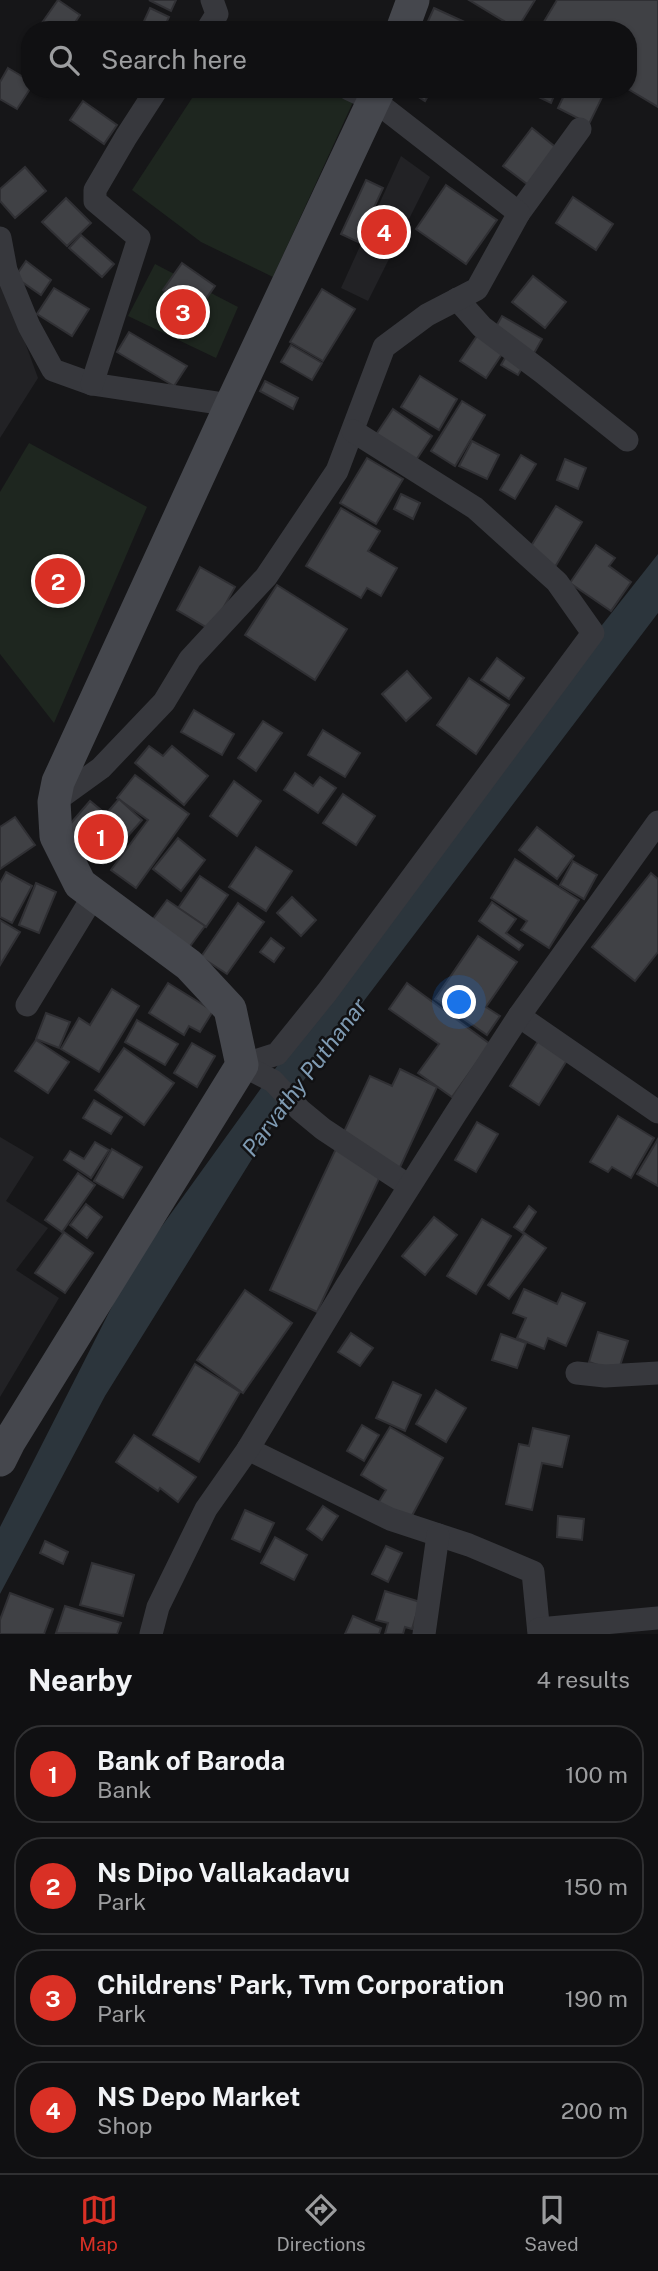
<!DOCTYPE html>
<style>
body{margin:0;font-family:"Public Sans",sans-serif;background:#1e1e20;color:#f1f3f6}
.you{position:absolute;left:460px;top:1003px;width:24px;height:24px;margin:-18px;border:5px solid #fff;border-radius:50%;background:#1a73e8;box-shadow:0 0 0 10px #1a73e833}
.badge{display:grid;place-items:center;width:46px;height:46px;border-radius:50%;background:#d93025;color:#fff;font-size:23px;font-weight:700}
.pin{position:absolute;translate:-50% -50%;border:4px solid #fff;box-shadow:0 2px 7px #0006}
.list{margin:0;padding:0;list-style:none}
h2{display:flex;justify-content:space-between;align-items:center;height:91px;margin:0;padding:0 28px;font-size:30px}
h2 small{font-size:23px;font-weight:400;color:#9c9d9f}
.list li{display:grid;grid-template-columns:46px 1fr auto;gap:21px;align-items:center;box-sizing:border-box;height:98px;margin:0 14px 14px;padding:0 14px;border:2px solid #303032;border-radius:28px}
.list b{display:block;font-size:26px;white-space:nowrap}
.list p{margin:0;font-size:23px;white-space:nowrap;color:#9c9d9f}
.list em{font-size:23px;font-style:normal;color:#9c9d9f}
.icon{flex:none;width:38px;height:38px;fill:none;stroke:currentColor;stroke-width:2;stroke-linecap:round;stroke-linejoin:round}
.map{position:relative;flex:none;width:658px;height:1634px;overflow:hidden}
.search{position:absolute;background:#101012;box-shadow:0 2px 5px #0004;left:21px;right:21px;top:21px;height:77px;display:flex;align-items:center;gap:18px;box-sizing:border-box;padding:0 24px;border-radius:28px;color:#9c9d9f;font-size:26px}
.sheet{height:539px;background:#101012}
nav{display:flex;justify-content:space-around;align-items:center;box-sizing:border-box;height:98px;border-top:2px solid #303032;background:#101012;font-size:19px;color:#9c9d9f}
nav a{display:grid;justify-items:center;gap:4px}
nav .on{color:#d93025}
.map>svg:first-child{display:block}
.built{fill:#222225}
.green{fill:#1e261f}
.water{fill:#2c353c}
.building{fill:#404145;stroke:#303034;stroke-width:2}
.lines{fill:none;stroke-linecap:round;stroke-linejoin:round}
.street{stroke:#37383d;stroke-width:23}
.secondary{stroke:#45474d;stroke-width:33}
.labels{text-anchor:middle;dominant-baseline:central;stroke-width:5;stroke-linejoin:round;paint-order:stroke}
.water-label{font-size:23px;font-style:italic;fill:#7f9bb3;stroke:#111113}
</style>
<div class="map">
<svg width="658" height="1634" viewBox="0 0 658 1634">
<rect width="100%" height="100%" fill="#161618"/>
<g class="built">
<path d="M401 156 430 177 368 301 341 288Z"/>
<path d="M0 273 38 378 0 438Z"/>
<path d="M0 1137 34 1157 6 1201 48 1228 16 1270 59 1298 0 1397Z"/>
</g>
<g class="green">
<path d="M198 89H359L273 277 201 242 132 190Z"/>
<path d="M155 264 238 307 216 358 128 316Z"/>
<path d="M29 443 147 507 54 723 0 654V492Z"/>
</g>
<path class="water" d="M658 554V613L288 1101 105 1396 0 1594V1527L131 1269 264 1084 576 658Z"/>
<g class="building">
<path d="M58 0 80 15 70 30H37Z"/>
<path d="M149 0H176L171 11Z"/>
<path d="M469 0H535L517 29Z"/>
<path d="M557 0H658V107L628 89V30H539Z"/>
<path d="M150 8 169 17 163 30H140Z"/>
<path d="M434 8 482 30H424Z"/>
<path d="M8 68 30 81V89L17 109 0 99V82Z"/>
<path d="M406 89H432L425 101Z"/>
<path d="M522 89H557L551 103Z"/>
<path d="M567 89H606L589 124 558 108Z"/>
<path d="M83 101 117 125 104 144 70 120Z"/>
<path d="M532 128 559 150 531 187 503 166Z"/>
<path d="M25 167 46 191 15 218 0 201V189Z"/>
<path d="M366 180 383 188 358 242 341 234Z"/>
<path d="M446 185 497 220 466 264 416 229Z"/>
<path d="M573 197 613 224 596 250 556 223Z"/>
<path d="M66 198 91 223 67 246 42 222Z"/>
<path d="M81 235 114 264 102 277 69 248Z"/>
<path d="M26 261 51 280 41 295 15 277Z"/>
<path d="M182 263 215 286 196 313 163 290Z"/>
<path d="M533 276 566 302 545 328 512 302Z"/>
<path d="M54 288 89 309 72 336 37 314Z"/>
<path d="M322 289 355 309 323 361 290 342Z"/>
<path d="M502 316 542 339 533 355 493 332Z"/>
<path d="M129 332 187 366 174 386 117 352Z"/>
<path d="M479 333 504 351 486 378 460 361Z"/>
<path d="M291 345 322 363 312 380 281 362Z"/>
<path d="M508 353 525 363 518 375 501 365Z"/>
<path d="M420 376 457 399 439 430 401 407Z"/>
<path d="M265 381 298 398 293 409 260 391Z"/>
<path d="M462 401 485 415 455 466 431 451Z"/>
<path d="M393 409 432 436 414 463 375 436Z"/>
<path d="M472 441 499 455 487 479 459 466Z"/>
<path d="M521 455 536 464 515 499 500 490Z"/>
<path d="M367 458 403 479 376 524 340 503Z"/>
<path d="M565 459 586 468 578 489 557 480Z"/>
<path d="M401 494 420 503 413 519 394 509Z"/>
<path d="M556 506 582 522 555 567 528 551Z"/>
<path d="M341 508 380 531 368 551 397 568 381 596 367 588 361 598 306 566Z"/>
<path d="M596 545 615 558 609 566 631 582 611 611 570 583Z"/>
<path d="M200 567 235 587 211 630 177 610Z"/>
<path d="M277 585 347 629 315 680 245 635Z"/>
<path d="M497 658 524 678 509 699 481 680Z"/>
<path d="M407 671 431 698 406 721 382 694Z"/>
<path d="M469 678 509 705 476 754 437 725Z"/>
<path d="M194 710 234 734 222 755 181 732Z"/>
<path d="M263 721 282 733 256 771 238 758Z"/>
<path d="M323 730 360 753 345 777 308 755Z"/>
<path d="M149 746 163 756 172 746 208 776 184 805 135 763Z"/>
<path d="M295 773 313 786 320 777 336 788 318 813 284 790Z"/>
<path d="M135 775 189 814 136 888 111 870 148 820 117 798Z"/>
<path d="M234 781 261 801 237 836 210 816Z"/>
<path d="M343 794 375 816 356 845 323 823Z"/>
<path d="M119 799 142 820 103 864 65 830 90 801 106 814Z"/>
<path d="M15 817 35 845 0 869V827Z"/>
<path d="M537 827 574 856 557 879 519 850Z"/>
<path d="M178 838 205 860 181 891 153 869Z"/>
<path d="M256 847 292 871 266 911 229 887Z"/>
<path d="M515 859 579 900 549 948 521 930 527 921 491 898Z"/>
<path d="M573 861 597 875 584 899 560 885Z"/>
<path d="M6 872 32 886 12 923 0 917V883Z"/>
<path d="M651 873 658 879V952L635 981 592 947Z"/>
<path d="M200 876 228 895 206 927 178 908Z"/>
<path d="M36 883 56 892 39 933 19 925Z"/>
<path d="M292 897 316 920 301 936 277 913Z"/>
<path d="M167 900 205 926 188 949 150 923Z"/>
<path d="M492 902 516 919 506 933 523 945 519 950 479 921Z"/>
<path d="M238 903 264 922 227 974 201 957Z"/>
<path d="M0 920 20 932 0 965Z"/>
<path d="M478 936 517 962 486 1007 500 1016 487 1035 435 999Z"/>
<path d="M271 938 284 948 274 962 260 952Z"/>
<path d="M168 983 213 1011 200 1032 189 1026 184 1035 149 1013Z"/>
<path d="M407 983 490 1044 452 1097 418 1073 439 1044 389 1009Z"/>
<path d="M112 989 139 1006 99 1072 61 1049 79 1018 90 1025Z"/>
<path d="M46 1013 70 1022 59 1048 36 1039Z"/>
<path d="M137 1020 178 1044 165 1065 125 1042Z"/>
<path d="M540 1038 569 1057 539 1105 510 1086Z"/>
<path d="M36 1040 69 1062 48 1093 15 1071Z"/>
<path d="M192 1043 215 1056 197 1087 174 1073Z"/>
<path d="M124 1048 174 1083 144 1125 95 1090Z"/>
<path d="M400 1069 437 1087 396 1176 383 1170 317 1312 270 1290 370 1076 392 1086Z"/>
<path d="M94 1100 122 1117 111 1134 83 1118Z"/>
<path d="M618 1116 654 1138 631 1178 612 1167 608 1172 590 1162Z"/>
<path d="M477 1122 498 1134 476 1172 455 1160Z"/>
<path d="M658 1139V1186L637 1174Z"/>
<path d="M95 1142 109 1150 91 1178 64 1160 70 1151 84 1159Z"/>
<path d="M112 1149 142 1167 123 1198 94 1181Z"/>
<path d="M78 1173 95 1185 62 1232 45 1220Z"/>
<path d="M86 1204 102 1217 87 1238 70 1225Z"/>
<path d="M529 1206 536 1212 523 1232 546 1248 509 1299 488 1285 524 1234 514 1227Z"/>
<path d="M434 1217 457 1235 425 1275 402 1256Z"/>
<path d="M482 1219 511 1236 476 1294 447 1276Z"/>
<path d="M64 1232 93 1253 65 1293 35 1273Z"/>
<path d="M524 1289 557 1304 562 1293 585 1303 566 1346 548 1338 544 1349 517 1338 526 1318 513 1313Z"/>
<path d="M245 1290 292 1323 243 1393 197 1360Z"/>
<path d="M598 1332 628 1341 618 1372 589 1362Z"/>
<path d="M351 1333 373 1348 360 1366 338 1352Z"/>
<path d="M501 1334 526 1343 517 1368 492 1360Z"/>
<path d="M195 1364 240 1392 199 1462 153 1435Z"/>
<path d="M393 1382 421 1395 405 1431 376 1418Z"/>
<path d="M436 1390 466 1408 446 1442 416 1424Z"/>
<path d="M362 1425 379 1435 364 1461 347 1451Z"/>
<path d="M390 1427 443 1458 408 1523 377 1505 386 1490 361 1475Z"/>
<path d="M533 1428 569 1436 562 1467 542 1463 532 1510 506 1504 519 1444 529 1446Z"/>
<path d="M134 1435 196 1477 178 1502 160 1488 158 1491 116 1462Z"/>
<path d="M323 1506 338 1516 322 1540 307 1529Z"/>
<path d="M245 1510 274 1523 260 1552 232 1539Z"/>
<path d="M558 1516 584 1519 582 1540 557 1537Z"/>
<path d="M275 1537 307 1555 294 1580 261 1563Z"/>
<path d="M45 1541 68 1552 63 1564 40 1553Z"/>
<path d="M386 1546 402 1553 388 1582 372 1574Z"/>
<path d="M92 1563 134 1575 123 1616 80 1605Z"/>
<path d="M385 1591 420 1602 412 1629 405 1627 403 1634H385L388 1623 376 1620Z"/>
<path d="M10 1593 53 1609 44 1634H0V1620Z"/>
<path d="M65 1606 121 1623 117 1634 56 1633Z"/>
<path d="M353 1616 381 1628 379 1634H345Z"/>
</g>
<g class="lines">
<g class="street">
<path d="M207 30 217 14 212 0"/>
<path d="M519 213 580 129"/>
<path d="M0 238 6 270 29 326 53 370 92 384 231 405"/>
<path d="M457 299 482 327 542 372 627 440"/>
<path d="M92 384 139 238 95 201V190L126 137 157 89"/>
<path d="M54 802 101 768 164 702 190 659 266 577 337 471 384 347 427 315 477 289 519 213 375 101 349 89"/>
<path d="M27 1005 94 895"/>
<path d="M519 1016 658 1112"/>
<path d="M242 1065 277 1054 327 992 593 633 557 582 475 508 353 431"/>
<path d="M242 1065 273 1081 300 1110 323 1129 409 1186"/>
<path d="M577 1373 605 1376 658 1373"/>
<path d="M248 1449 390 1519 469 1545 533 1572 539 1634"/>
<path d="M539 1629 658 1618"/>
<path d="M151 1634 158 1607 206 1509 248 1449 347 1285 456 1113 519 1016 658 822"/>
<path d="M424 1634 438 1535"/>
</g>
<g class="secondary">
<path d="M402 30 413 0"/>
<path d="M0 1460 9 1442 242 1065 230 1009 189 965 80 884 56 836 54 802 58 782 231 405 379 89"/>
</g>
</g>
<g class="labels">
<g class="water-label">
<text transform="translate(304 1077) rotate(-53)">Parvathy Puthanar</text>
</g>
</g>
</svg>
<div class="you"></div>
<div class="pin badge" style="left:101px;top:837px">1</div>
<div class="pin badge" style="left:58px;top:581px">2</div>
<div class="pin badge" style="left:183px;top:312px">3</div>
<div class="pin badge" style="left:384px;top:232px">4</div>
<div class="search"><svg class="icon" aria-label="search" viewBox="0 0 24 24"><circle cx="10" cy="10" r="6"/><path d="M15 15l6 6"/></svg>Search here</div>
</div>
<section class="sheet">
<h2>Nearby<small>4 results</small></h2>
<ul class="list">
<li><span class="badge">1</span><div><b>Bank of Baroda</b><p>Bank</p></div><em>100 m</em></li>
<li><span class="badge">2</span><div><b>Ns Dipo Vallakadavu</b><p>Park</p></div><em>150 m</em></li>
<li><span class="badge">3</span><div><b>Childrens' Park, Tvm Corporation</b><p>Park</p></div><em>190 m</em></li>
<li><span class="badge">4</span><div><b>NS Depo Market</b><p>Shop</p></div><em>200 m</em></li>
</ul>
</section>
<nav>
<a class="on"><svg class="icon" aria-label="map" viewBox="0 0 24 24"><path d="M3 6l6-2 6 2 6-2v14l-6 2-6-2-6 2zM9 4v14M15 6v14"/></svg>Map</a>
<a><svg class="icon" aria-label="directions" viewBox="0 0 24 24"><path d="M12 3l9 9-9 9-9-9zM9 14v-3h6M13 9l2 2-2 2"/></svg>Directions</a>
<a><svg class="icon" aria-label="saved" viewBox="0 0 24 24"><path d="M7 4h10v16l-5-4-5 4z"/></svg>Saved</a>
</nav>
